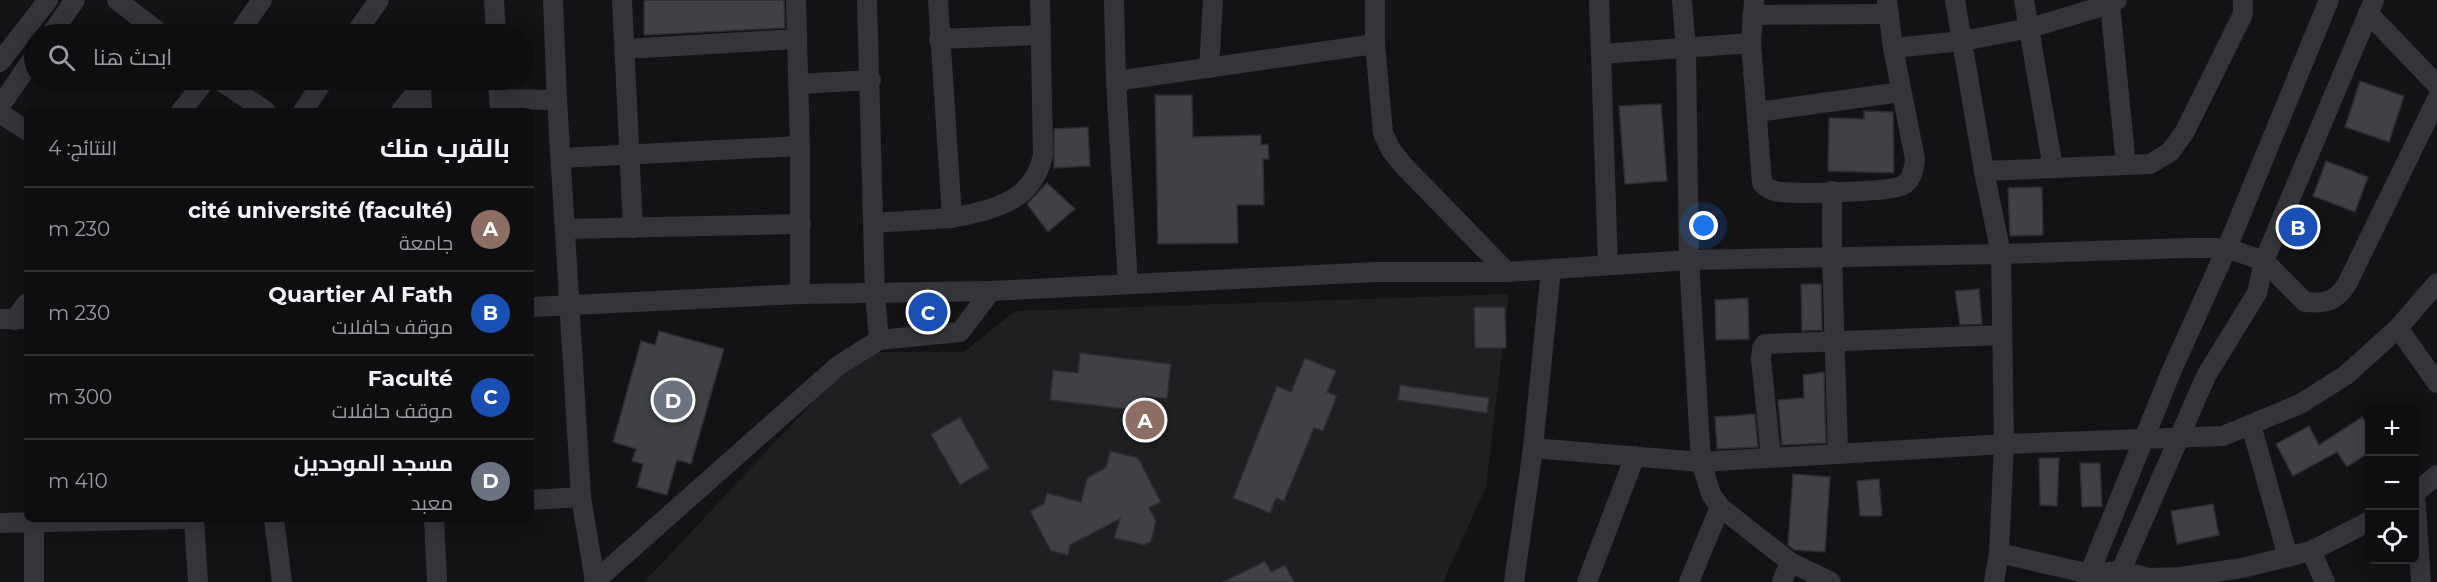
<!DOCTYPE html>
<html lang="ar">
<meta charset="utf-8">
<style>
body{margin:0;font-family:Montserrat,Cairo,sans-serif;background:#171719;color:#f1f3f6;direction:rtl}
.controls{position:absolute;right:18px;bottom:18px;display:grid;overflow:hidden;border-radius:9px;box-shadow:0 3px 15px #0003}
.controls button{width:54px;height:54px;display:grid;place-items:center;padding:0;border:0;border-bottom:2px solid #2e2e30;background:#0e0e10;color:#f1f3f6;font:30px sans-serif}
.you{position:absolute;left:1704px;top:226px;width:21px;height:21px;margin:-15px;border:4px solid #fff;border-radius:50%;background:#1a73e8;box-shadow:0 0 0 9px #1a73e833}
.badge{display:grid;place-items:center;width:39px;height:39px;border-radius:50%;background:#2563eb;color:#fff;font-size:20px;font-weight:700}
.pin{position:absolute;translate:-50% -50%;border:3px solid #fff;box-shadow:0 2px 6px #0006}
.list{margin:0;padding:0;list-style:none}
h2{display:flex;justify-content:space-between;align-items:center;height:78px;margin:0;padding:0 24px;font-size:26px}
h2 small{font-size:20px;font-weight:400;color:#9b9c9f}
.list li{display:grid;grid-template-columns:39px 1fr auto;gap:18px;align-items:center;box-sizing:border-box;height:84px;padding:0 24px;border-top:2px solid #2e2e30}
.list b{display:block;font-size:22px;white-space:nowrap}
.list p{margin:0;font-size:20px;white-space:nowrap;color:#9b9c9f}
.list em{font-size:20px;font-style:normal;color:#9b9c9f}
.icon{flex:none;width:33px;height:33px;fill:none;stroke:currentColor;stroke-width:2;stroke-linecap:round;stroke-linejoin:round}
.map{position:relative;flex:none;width:2437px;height:582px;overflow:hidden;direction:ltr}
.search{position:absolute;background:#0e0e10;box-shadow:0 3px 15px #0003;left:24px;top:24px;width:510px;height:66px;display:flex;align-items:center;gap:15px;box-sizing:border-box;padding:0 21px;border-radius:33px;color:#9b9c9f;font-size:22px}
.panel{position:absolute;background:#0e0e10;box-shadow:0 3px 15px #0003;left:24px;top:108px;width:510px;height:414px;border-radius:9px;direction:rtl}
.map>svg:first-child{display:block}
.built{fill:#1f1f22}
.building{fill:#3f4145;stroke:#2d2d31;stroke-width:1.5}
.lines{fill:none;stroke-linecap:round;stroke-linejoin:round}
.street{stroke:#34353a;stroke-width:20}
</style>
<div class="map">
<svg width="2437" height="582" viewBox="0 0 2437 582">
<rect width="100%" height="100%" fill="#131315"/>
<path class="built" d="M1509 294 1486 487 1443 582H644L860 352H964L1015 311Z"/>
<g class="building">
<path d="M644 0H784L785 28 644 35Z"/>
<path d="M2360 81 2404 96 2389 142 2345 127Z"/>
<path d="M1155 95H1192L1193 137 1261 135V145L1268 144 1269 159H1263L1264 205H1237L1238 243 1158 244Z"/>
<path d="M1661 104 1667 181 1625 184 1619 106Z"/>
<path d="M1864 111 1893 112 1894 173 1828 171 1829 118 1864 119Z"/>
<path d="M1088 127 1090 166 1054 168V129Z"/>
<path d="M2326 161 2368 177 2355 212 2313 196Z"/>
<path d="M1047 183 1075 209 1048 232 1027 204Z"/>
<path d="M2042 187 2043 235 2010 236 2008 188Z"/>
<path d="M1801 284H1821L1822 330 1802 331Z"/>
<path d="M1979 289 1982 324 1960 325 1955 291Z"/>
<path d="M1748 298 1749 339 1716 340 1715 300Z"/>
<path d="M1474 307H1505L1506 348H1475Z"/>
<path d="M659 331 724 349 691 464 677 460 667 495 637 487 643 464 632 461 636 449 613 442 641 341 655 345Z"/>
<path d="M1080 353 1171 364 1167 399 1144 396 1142 411 1050 400 1053 370 1078 373Z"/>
<path d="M1305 358 1336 371 1327 392 1337 396 1323 431 1314 428 1284 501 1276 498 1270 513 1233 498 1277 386 1291 392Z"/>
<path d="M1824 372 1826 443 1782 445 1778 400 1804 398 1803 375Z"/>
<path d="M1400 385 1489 398 1487 413 1398 400Z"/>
<path d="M1755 414 1758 447 1717 449 1715 417Z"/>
<path d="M960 417 989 468 960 485 931 434Z"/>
<path d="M2362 417 2370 428V452L2347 467 2337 452 2293 476 2276 444 2309 426 2319 445Z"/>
<path d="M1110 451 1138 458 1161 502 1149 508 1156 521 1151 542 1144 545 1114 538 1120 519 1070 545 1068 555 1051 551 1030 511 1044 504 1047 493 1081 502 1087 478 1106 467Z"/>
<path d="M2039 458H2059L2057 506 2040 505Z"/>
<path d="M2080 463H2100L2102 506 2082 507Z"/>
<path d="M1793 474 1830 477 1825 552 1794 550 1788 545Z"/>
<path d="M1879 479 1882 516H1860L1857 481Z"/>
<path d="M2213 504 2219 535 2177 544 2171 511Z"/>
<path d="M1265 561 1271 572 1285 565 1294 582H1223Z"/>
</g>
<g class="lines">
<g class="street">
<path d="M117 0 161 34"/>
<path d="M494 0 496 34"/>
<path d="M553 0 557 100 581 497 595 581"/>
<path d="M622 0 633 228"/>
<path d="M796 0 800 146V294"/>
<path d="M867 0 875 294 879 340"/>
<path d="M938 0 952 218C993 209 1033 203 1043 155L1040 0"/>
<path d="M1114 0 1116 81 1128 284"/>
<path d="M1375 0V44L1383 133 1391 150 1403 165 1507 272"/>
<path d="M1599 0 1601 54 1751 43"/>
<path d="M1682 0 1686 50 1689 260 1701 462 1711 494 1720 507 1790 562 1831 582"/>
<path d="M1754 0 1751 43 1762 183C1767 189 1775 192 1783 192 1800 194 1888 192 1901 186 1912 182 1914 169 1915 159L1893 48 1887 0"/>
<path d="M1955 0 1984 171 2001 254 2004 444 1999 553 1994 582"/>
<path d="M2024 0 2053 168"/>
<path d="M2110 4 2126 165"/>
<path d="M2368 13 2437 85"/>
<path d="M1752 15 1889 14"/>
<path d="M51 34 75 0"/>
<path d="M238 34 262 0"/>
<path d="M355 34 379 0"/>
<path d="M939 39 1040 35"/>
<path d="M1893 48 1963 41 2030 28 2110 4 2117 0"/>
<path d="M625 49 796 39"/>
<path d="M1601 54 1608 265"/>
<path d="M0 62 48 0"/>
<path d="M1209 68 1213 0"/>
<path d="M219 80 266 111"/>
<path d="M498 80 500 111"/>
<path d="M1116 81 1375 44"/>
<path d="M799 84 871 80"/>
<path d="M499 99 557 100"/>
<path d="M0 106 34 57"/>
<path d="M181 111 206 80"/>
<path d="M303 111 324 80"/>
<path d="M401 111 421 86 422 111"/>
<path d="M1757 112 1901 92"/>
<path d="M0 113 27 131"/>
<path d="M561 158 800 146"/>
<path d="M1984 171 2150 164 2170 152 2184 133 2243 14V0"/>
<path d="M1832 191V257L1838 452"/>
<path d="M873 223 952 218"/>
<path d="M565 229 801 224"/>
<path d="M531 307 800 294 991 291 1376 272H1507L1689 260 2001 254 2187 248H2227L2264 261 2305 302C2327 304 2337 301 2348 282L2437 99"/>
<path d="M0 319H27"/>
<path d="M14 320 27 303"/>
<path d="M2398 328 2437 383"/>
<path d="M2251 425 2288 557"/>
<path d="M1533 448 1701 462 2004 444 2223 436 2300 404 2346 375 2398 328 2437 283"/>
<path d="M1771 457 1761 359 1762 348 1765 344 2002 335"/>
<path d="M2414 494 2437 475"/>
<path d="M2415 494 2421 582"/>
<path d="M531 500 581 497"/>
<path d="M34 519V582"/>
<path d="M194 519 198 582"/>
<path d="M274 519 282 582"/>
<path d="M434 519 437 582"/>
<path d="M0 523 183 519"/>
<path d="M2311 551 2325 582"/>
<path d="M1999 553 2090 574 2121 571 2149 578 2180 577 2242 568 2311 551 2370 521"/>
<path d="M594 582 839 365 879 340 960 332 991 291"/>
<path d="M1514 582 1533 448 1551 269"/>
<path d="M1587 582 1635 456"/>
<path d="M1689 582 1720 507"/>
<path d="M1782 582 1790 562"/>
<path d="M2086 582 2171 372 2227 248 2329 0"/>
<path d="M2116 582 2206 376 2257 293 2264 261 2374 0"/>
</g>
</g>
</svg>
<div class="controls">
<button>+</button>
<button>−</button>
<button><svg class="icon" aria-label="locate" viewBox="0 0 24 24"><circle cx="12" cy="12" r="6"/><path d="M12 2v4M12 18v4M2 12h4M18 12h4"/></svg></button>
</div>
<div class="you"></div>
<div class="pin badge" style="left:1145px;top:420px;background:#8d6e63">A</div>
<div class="pin badge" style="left:2298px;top:227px;background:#1a4fb4">B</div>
<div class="pin badge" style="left:928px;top:312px;background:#1a4fb4">C</div>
<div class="pin badge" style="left:673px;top:400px;background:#6b7280">D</div>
<div class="search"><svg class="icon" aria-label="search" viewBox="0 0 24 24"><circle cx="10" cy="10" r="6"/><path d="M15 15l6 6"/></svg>ابحث هنا</div>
<section class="panel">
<h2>بالقرب منك<small>النتائج: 4</small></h2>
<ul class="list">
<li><span class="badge" style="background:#8d6e63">A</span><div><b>cité université (faculté)</b><p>جامعة</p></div><em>230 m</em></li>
<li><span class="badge" style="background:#1a4fb4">B</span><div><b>Quartier Al Fath</b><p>موقف حافلات</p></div><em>230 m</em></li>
<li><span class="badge" style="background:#1a4fb4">C</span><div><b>Faculté</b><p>موقف حافلات</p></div><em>300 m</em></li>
<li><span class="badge" style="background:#6b7280">D</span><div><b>مسجد الموحدين</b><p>معبد</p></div><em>410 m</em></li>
</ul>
</section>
</div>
